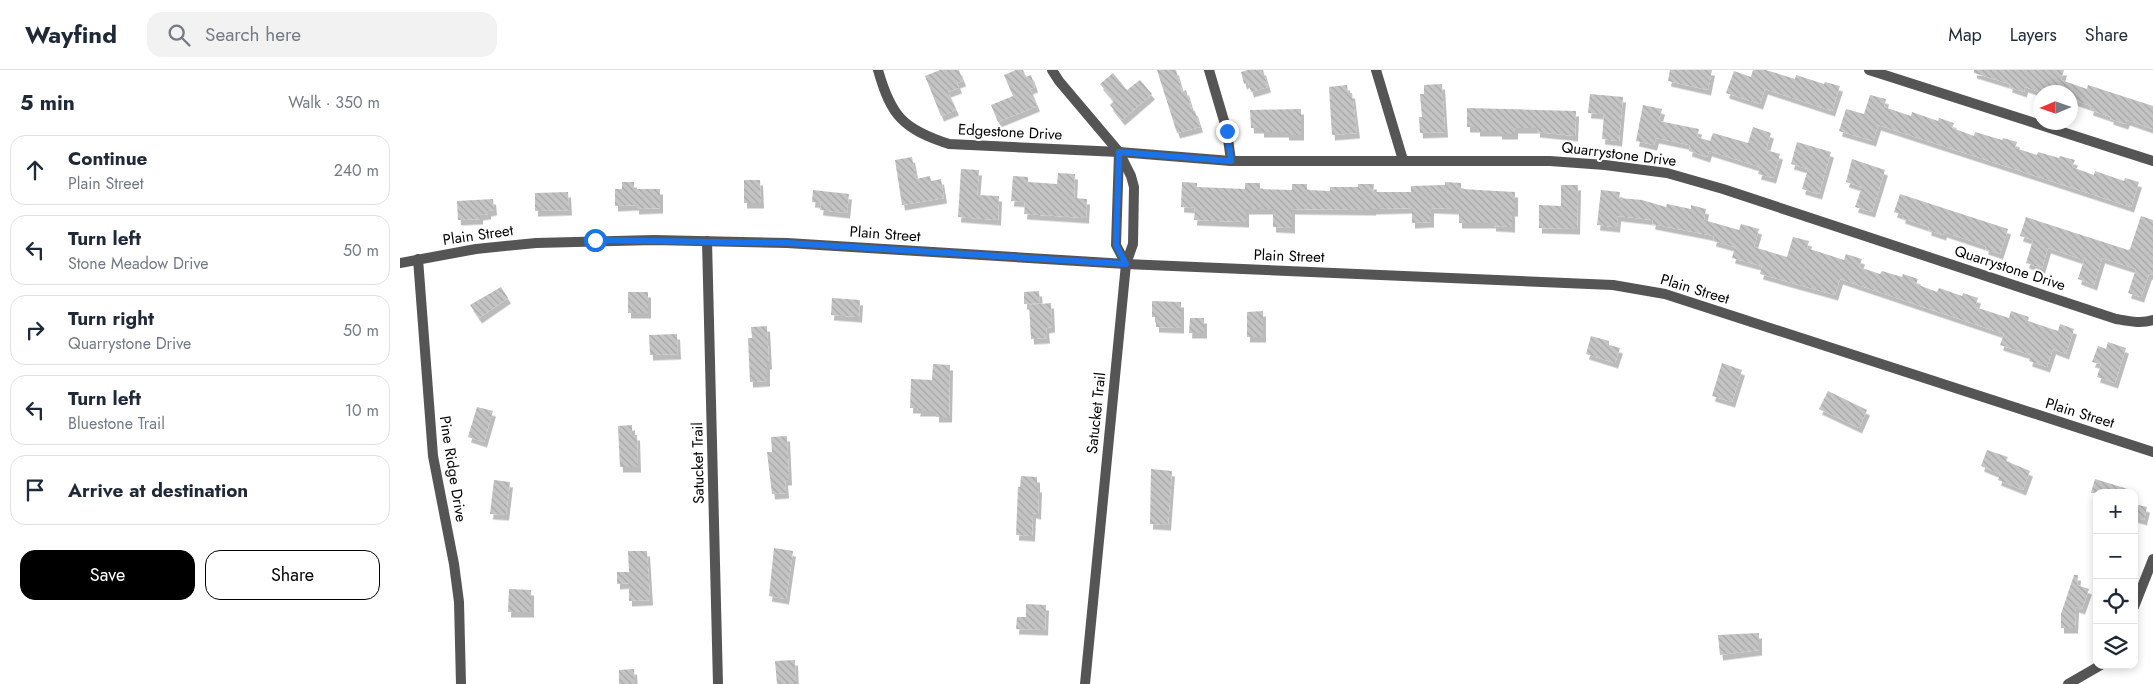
<!DOCTYPE html>
<meta charset="utf-8">
<style>
body{margin:0;font-family:Jost,sans-serif;background:#f2f2f3;color:#1f2937}
.controls{position:absolute;right:15px;bottom:15px;display:grid;overflow:hidden;border-radius:10px;box-shadow:0 2px 8px #0003}
.controls button{width:45px;height:45px;display:grid;place-items:center;padding:0;border:0;border-bottom:1px solid #e0e1e3;background:#fff;color:#1f2937;font:25px sans-serif}
.compass{position:absolute;left:1633px;top:15px;width:45px;height:45px;border-radius:50%;background:#fff;box-shadow:0 2px 8px #0003;rotate:268deg}
.stop{position:absolute;width:15px;height:15px;margin:-11px;border:4px solid #1a73e8;border-radius:50%;background:#fff}
.stop.end{background:#1a73e8;border-color:#fff;box-shadow:0 1px 5px #0008}
.list{margin:0;padding:0;list-style:none}
h2{display:flex;justify-content:space-between;align-items:center;height:65px;margin:0;padding:0 20px;font-size:21px}
h2 small{font-size:16px;font-weight:400;color:#747a83}
.list li{display:grid;grid-template-columns:32px 1fr auto;gap:15px;align-items:center;box-sizing:border-box;height:70px;margin:0 10px 10px;padding:0 10px;border:1px solid #e0e1e3;border-radius:15px}
.list b{display:block;font-size:19px;white-space:nowrap}
.list p{margin:0;font-size:16px;white-space:nowrap;color:#747a83}
.list em{font-size:16px;font-style:normal;color:#747a83}
.actions{display:flex;gap:10px;padding:15px 20px}
.actions a{flex:1;padding:11px 0;border:1px solid #000;border-radius:15px;text-align:center;font-size:18px;color:#000}
.actions .main{background:#000;color:#fff}
.icon{flex:none;width:28px;height:28px;fill:none;stroke:currentColor;stroke-width:2;stroke-linecap:round;stroke-linejoin:round}
.map{position:relative;flex:none;width:1753px;height:614px;overflow:hidden}
header{display:flex;align-items:center;gap:30px;box-sizing:border-box;height:70px;padding:0 25px;background:#fff;border-bottom:1px solid #e0e1e3}
header strong{font-size:24px}
nav{display:flex;gap:28px;margin-inline-start:auto;font-size:18px}
.search{width:350px;height:45px;background:#f2f2f3;display:flex;align-items:center;gap:12px;box-sizing:border-box;padding:0 18px;border-radius:15px;color:#747a83;font-size:19px}
main{display:flex}
aside{flex:1;background:#fff}
.map>svg:first-child{display:block}
.building{fill:url(#building-back-hatch);filter:url(#shadow)}
.lines{fill:none;stroke-linecap:round;stroke-linejoin:round}
.street{stroke:#555;stroke-width:10}
.route{stroke:#1a73e8;stroke-width:6}
.labels{text-anchor:middle;dominant-baseline:central;stroke-width:4;stroke-linejoin:round;paint-order:stroke}
.street-label{font-size:15px;fill:#000;stroke:#fff}
</style>
<header>
<strong>Wayfind</strong>
<div class="search"><svg class="icon" aria-label="search" viewBox="0 0 24 24"><circle cx="10" cy="10" r="6"/><path d="M15 15l6 6"/></svg>Search here</div>
<nav><a>Map</a><a>Layers</a><a>Share</a></nav>
</header>
<main>
<aside>
<h2>5 min<small>Walk · 350 m</small></h2>
<ul class="list">
<li><svg class="icon" aria-label="ahead" viewBox="0 0 24 24"><path d="M12 20V5M6 11l6-6 6 6"/></svg><div><b>Continue</b><p>Plain Street</p></div><em>240 m</em></li>
<li><svg class="icon" aria-label="left" viewBox="0 0 24 24"><path d="M17 20v-9H6M10 6l-5 5 5 5"/></svg><div><b>Turn left</b><p>Stone Meadow Drive</p></div><em>50 m</em></li>
<li><svg class="icon" aria-label="right" viewBox="0 0 24 24"><path d="M7 20v-9h11M14 6l5 5-5 5"/></svg><div><b>Turn right</b><p>Quarrystone Drive</p></div><em>50 m</em></li>
<li><svg class="icon" aria-label="left" viewBox="0 0 24 24"><path d="M17 20v-9H6M10 6l-5 5 5 5"/></svg><div><b>Turn left</b><p>Bluestone Trail</p></div><em>10 m</em></li>
<li><svg class="icon" aria-label="arrive" viewBox="0 0 24 24"><path d="M6 21V4h12l-3 4 3 4H6"/></svg><div><b>Arrive at destination</b></div></li>
</ul>
<div class="actions"><a class="main">Save</a><a>Share</a></div>
</aside>
<div class="map">
<svg width="1753" height="614" viewBox="0 0 1753 614">
<defs>
<pattern id="building-back-hatch" width="6" height="6" patternUnits="userSpaceOnUse" patternTransform="scale(1.25)"><rect width="6" height="6" fill="#c4c4c4"/><path d="M-1 5l2 2M0 0l6 6M5-1l2 2" fill="none" stroke="#a7a7a7"/></pattern>
<filter id="shadow"><feDropShadow dx="3" dy="5.5" stdDeviation="0" flood-color="#0004"/></filter>
</defs>
<rect width="100%" height="100%" fill="#fff"/>
<g class="building">
<path d="M540 0H559L563 11 557 13 559 18 548 22 556 40 541 46 525 6Z"/>
<path d="M616 0H623L626 7 631 5 635 17 630 19 637 36 598 52 591 35 613 26 604 5Z"/>
<path d="M757 0H776L782 22 786 20 792 40 795 41 800 57 777 63Z"/>
<path d="M848 0H863L868 17 851 22 848 12 844 14 841 2Z"/>
<path d="M1270 0H1312L1308 20 1268 11Z"/>
<path d="M1353 0H1366L1395 9 1396 5 1424 14 1425 12 1440 16 1432 41 1365 19 1360 34 1326 23 1334 1 1351 7Z"/>
<path d="M1574 0H1664L1661 10 1687 19 1688 15 1753 36V59L1727 50 1725 54 1710 49 1711 47 1690 40 1691 36 1670 29V22H1640L1625 17 1624 22 1609 17 1610 14 1574 3Z"/>
<path d="M713 3 727 20 740 10 752 24 722 50 710 35 714 31 700 14Z"/>
<path d="M1042 14 1045 62 1020 63 1019 47H1022L1020 24H1024V15Z"/>
<path d="M947 15 948 23H952L957 63 932 65 929 17Z"/>
<path d="M1190 24 1223 27 1219 71 1202 69 1204 44 1188 43Z"/>
<path d="M1470 25 1486 29 1484 37 1511 46 1512 42 1538 51 1539 48 1554 53 1552 58 1574 66 1575 62 1602 70 1603 68 1617 72 1615 78 1637 85 1638 82 1659 88 1660 86 1675 90 1672 97 1694 105 1695 101 1724 111 1725 108 1739 112 1731 137 1478 55 1473 71 1439 61 1446 39 1464 44Z"/>
<path d="M1243 35 1262 39 1259 51 1299 59 1297 67 1310 71 1313 63 1348 73 1353 57 1371 63 1366 80 1380 84 1373 108 1358 104 1360 97 1309 81 1307 87 1289 81 1290 75 1256 68 1254 75 1236 71Z"/>
<path d="M1067 38 1176 41 1175 66 1137 62V58H1115V64H1099V61H1077V57H1067Z"/>
<path d="M901 39V65H886V62H861V58H851L850 40Z"/>
<path d="M1397 72 1431 82 1419 124 1402 119 1408 99 1391 94Z"/>
<path d="M512 87 516 109 530 106 531 111 541 109 544 128 502 135 495 90Z"/>
<path d="M1452 89 1485 100 1472 142 1455 137 1462 117 1446 112Z"/>
<path d="M561 99 579 100 577 125 599 126 598 150 558 147Z"/>
<path d="M658 103 675 104 674 128 687 129 686 148 624 144 625 132 611 131 613 106 628 107V112L657 114Z"/>
<path d="M344 110H360L361 133H344Z"/>
<path d="M222 112H234V119H260V138L236 139V135L215 136V119H222Z"/>
<path d="M782 112 797 113V117L845 119V113H860V119L892 120V114H907V120L930 121V117H958V114H974L973 122H1011V116L1045 115V112L1061 113V119L1115 122V141H1112V157L1093 156V153H1059V139L1031 138V152L1012 153V138L973 139V140L892 139V158L873 157V139H846V152L794 150 795 138 781 137Z"/>
<path d="M1161 115H1178L1177 159 1139 158V135L1161 136Z"/>
<path d="M413 120 449 124 447 143 420 140 421 133 412 132Z"/>
<path d="M1201 120 1220 122 1219 128 1242 130 1266 137 1267 134 1291 139V135L1306 139 1304 150 1339 160 1341 154 1359 159 1354 177 1387 187 1393 167 1409 171 1407 178 1444 190 1446 184 1462 189 1459 197 1480 204 1482 201 1502 207 1503 204 1518 209 1516 214 1537 222 1539 218 1562 226 1563 223 1578 228 1575 237 1609 248 1611 241 1629 247 1628 251 1658 261 1660 254 1674 259 1666 284 1653 279 1647 297 1629 291 1631 285 1600 275 1604 264 1440 209 1435 225 1360 204 1362 196 1332 188 1335 177 1313 171 1314 166 1252 154 1253 150 1218 146 1217 157 1197 155Z"/>
<path d="M168 122 169 140 135 141V123Z"/>
<path d="M1500 124 1608 159 1600 184 1585 179 1586 176 1544 162 1543 165 1528 160 1529 157 1502 148 1503 145 1494 142Z"/>
<path d="M93 129 94 140 88 141V144L80 145V149L58 150 57 131Z"/>
<path d="M1741 146 1753 150V205L1749 204 1741 227 1728 223 1736 199 1702 188 1694 215 1678 209 1684 190 1648 178 1642 198 1626 193 1633 170 1620 166 1626 147 1728 180 1730 179Z"/>
<path d="M101 217 108 228 79 248 70 235Z"/>
<path d="M639 221 640 233 624 234V222Z"/>
<rect x="228" y="222" width="20" height="21"/>
<path d="M432 228 460 230 459 247 431 245Z"/>
<path d="M752 231 781 232V258L756 257V247H752Z"/>
<path d="M651 233 652 257 646 258 647 268 631 269 629 235Z"/>
<path d="M863 241V267H847V242Z"/>
<path d="M790 248H804V263H789Z"/>
<path d="M367 256 369 294H367V311L350 312 348 268H352L351 257Z"/>
<path d="M277 264 278 284 250 285 249 265Z"/>
<path d="M1191 266 1209 271V275L1220 278 1215 293 1186 284Z"/>
<path d="M1708 272 1726 278 1715 313 1697 307 1701 294 1692 292 1698 276 1706 279Z"/>
<path d="M1322 293 1342 300 1332 332 1312 326Z"/>
<path d="M533 294 550 295 549 347H536V341H517L518 338H510L511 309 532 310Z"/>
<path d="M1428 321 1467 340 1459 358 1419 339Z"/>
<path d="M77 337 93 341 84 372 68 367Z"/>
<path d="M232 355V365H237L238 397H220L218 356Z"/>
<path d="M387 366 389 410H385L386 423 372 424 367 382H372L371 367Z"/>
<path d="M1587 380 1608 387 1606 391 1630 401 1623 420 1598 410 1600 404 1581 396Z"/>
<path d="M751 399 772 401 768 455 750 454Z"/>
<path d="M621 406 637 407V417H639L638 444 633 443 632 466 616 465 618 417H620Z"/>
<path d="M1695 409 1731 420 1730 423H1691Z"/>
<path d="M94 410 110 412 106 445 90 444Z"/>
<path d="M1734 434 1747 437 1744 450 1734 447Z"/>
<path d="M374 478 393 481 386 529 369 526Z"/>
<path d="M228 481H247L250 530 229 531V513L217 514V502H229Z"/>
<path d="M1674 505H1678L1677 515 1689 519 1682 539 1676 537 1675 558H1661V544Z"/>
<path d="M109 519 131 520V542H108Z"/>
<path d="M626 534 646 535 645 560 616 559 617 547H626Z"/>
<path d="M1359 563V580L1320 585 1318 565Z"/>
<path d="M395 590 396 614H377L375 591Z"/>
<path d="M234 599 235 614H219V600Z"/>
</g>
<g class="lines">
<g class="street">
<path d="M478 0C491 46 503 59 549 74L719 82 831 91H1150L1205 95 1267 103 1323 119 1716 249C1728 251 1741 254 1753 250"/>
<path d="M652 0 659 11 719 82 731 106 734 117 733 174 726 194 685 614"/>
<path d="M809 0 827 61 831 91"/>
<path d="M976 0 1003 90"/>
<path d="M1469 0 1753 91"/>
<path d="M719 83 716 175 726 194"/>
<path d="M307 171 318 614"/>
<path d="M18 189 33 386 54 494 59 532 61 614"/>
<path d="M0 193 76 179 136 173 254 170 387 173 726 194 1213 215 1265 224 1753 382"/>
<path d="M1734 537 1753 489"/>
<path d="M1668 614 1701 595"/>
</g>
</g>
<g class="lines">
<path class="route" d="M195 170 388 173 726 194 716 175 719 82 831 91 827 61"/>
</g>
<g class="labels">
<g class="street-label">
<text transform="translate(610 62) rotate(3)">Edgestone Drive</text>
<text transform="translate(1219 84) rotate(7)">Quarrystone Drive</text>
<text transform="translate(485 164) rotate(4)">Plain Street</text>
<text transform="translate(78 165) rotate(-8)">Plain Street</text>
<text transform="translate(889 186) rotate(2)">Plain Street</text>
<text transform="translate(1610 198) rotate(18)">Quarrystone Drive</text>
<text transform="translate(1295 219) rotate(17)">Plain Street</text>
<text transform="translate(696 343) rotate(-84)">Satucket Trail</text>
<text transform="translate(1680 343) rotate(17)">Plain Street</text>
<text transform="translate(298 393) rotate(-91)">Satucket Trail</text>
<text transform="translate(53 399) rotate(81)">Pine Ridge Drive</text>
</g>
</g>
</svg>
<div class="controls">
<button>+</button>
<button>−</button>
<button><svg class="icon" aria-label="locate" viewBox="0 0 24 24"><circle cx="12" cy="12" r="6"/><path d="M12 2v4M12 18v4M2 12h4M18 12h4"/></svg></button>
<button><svg class="icon" aria-label="layers" viewBox="0 0 24 24"><path d="M12 4l9 5-9 5-9-5zM3 14l9 5 9-5"/></svg></button>
</div>
<svg class="compass" viewBox="-18 -18 36 36"><path d="M0-13l5 13h-10z" fill="#e53935"/><path d="M0 13l5-13h-10z" fill="#747a83"/></svg>
<div class="stop" style="left:195px;top:170px"></div>
<div class="stop end" style="left:827px;top:61px"></div>
</div>
</main>
